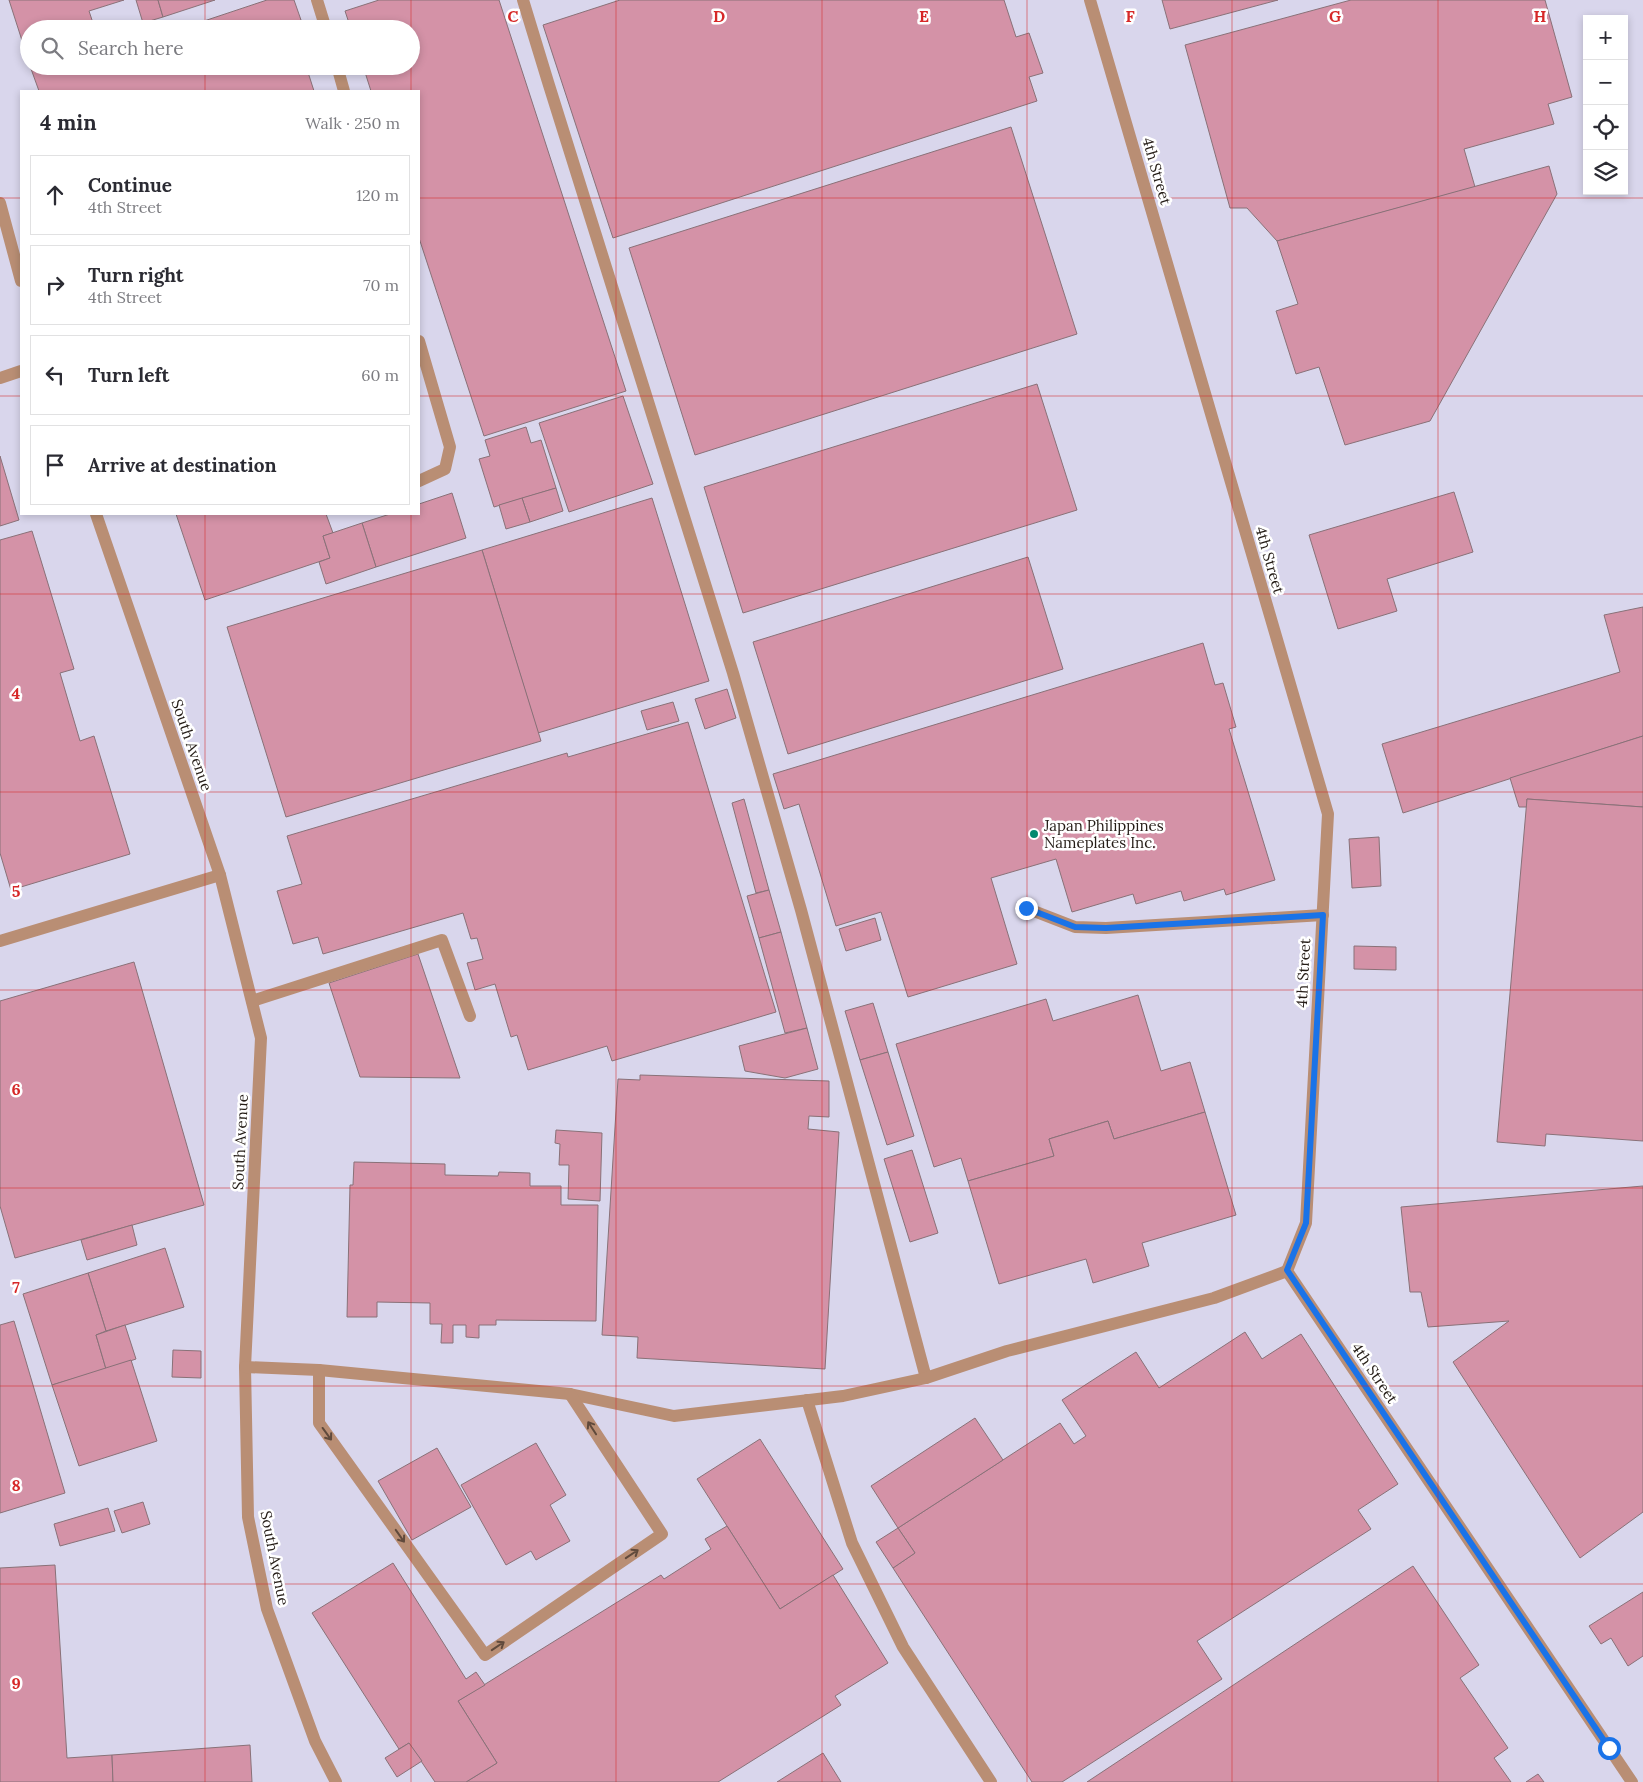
<!DOCTYPE html>
<meta charset="utf-8">
<style>
body{margin:0;font-family:Lora,serif;background:#f7f7f7;color:#2b2b33}
.controls{position:absolute;right:15px;top:15px;display:grid;overflow:hidden;border-radius:0px;box-shadow:0 2px 8px #0003}
.controls button{width:45px;height:45px;display:grid;place-items:center;padding:0;border:0;border-bottom:1px solid #e1e1e2;background:#fff;color:#2b2b33;font:25px sans-serif}
.stop{position:absolute;width:15px;height:15px;margin:-11px;border:4px solid #1a73e8;border-radius:50%;background:#fff}
.stop.end{background:#1a73e8;border-color:#fff;box-shadow:0 1px 5px #0008}
.list{margin:0;padding:0;list-style:none}
h2{display:flex;justify-content:space-between;align-items:center;height:65px;margin:0;padding:0 20px;font-size:21px}
h2 small{font-size:16px;font-weight:400;color:#7c7c81}
.list li{display:grid;grid-template-columns:32px 1fr auto;gap:15px;align-items:center;box-sizing:border-box;height:80px;margin:0 10px 10px;padding:0 10px;border:1px solid #e1e1e2;border-radius:0px}
.list b{display:block;font-size:19px;white-space:nowrap}
.list p{margin:0;font-size:16px;white-space:nowrap;color:#7c7c81}
.list em{font-size:16px;font-style:normal;color:#7c7c81}
.icon{flex:none;width:28px;height:28px;fill:none;stroke:currentColor;stroke-width:2;stroke-linecap:round;stroke-linejoin:round}
.map{position:relative;flex:none;width:1643px;height:1782px;overflow:hidden}
.search{position:absolute;background:#fff;box-shadow:0 2px 8px #0003;left:20px;top:20px;width:400px;height:55px;display:flex;align-items:center;gap:12px;box-sizing:border-box;padding:0 18px;border-radius:28px;color:#7c7c81;font-size:19px}
.panel{position:absolute;background:#fff;box-shadow:0 2px 8px #0003;left:20px;top:90px;width:400px;height:425px;border-radius:0px}
.map>svg:first-child{display:block}
.industrial{fill:#d9d6ec;fill-rule:evenodd}
.building{fill:#d492a7;stroke:#897178}
.lines{fill:none;stroke-linecap:round;stroke-linejoin:round}
.minor{stroke:#b98e74;stroke-width:12}
.oneway{stroke:#604a3c}
.route{stroke:#1a73e8;stroke-width:6}
.grid{fill:none;stroke:#d62828;stroke-width:1;stroke-opacity:0.55}
.poi-dot{fill:#018a6f;stroke:#fff;stroke-width:2}
.labels{text-anchor:middle;dominant-baseline:central;stroke-width:5;stroke-linejoin:round;paint-order:stroke}
.street-label{font-size:15px;fill:#241c16;stroke:#fff}
.poi-label{font-size:15px;fill:#241c16;stroke:#fff;text-anchor:start}
.grid-label{font-size:16px;text-anchor:middle;font-weight:bold;fill:#d62828;stroke:#fff;stroke-width:5;stroke-linejoin:round;paint-order:stroke}
</style>
<div class="map">
<svg width="1643" height="1782" viewBox="0 0 1643 1782">
<rect width="100%" height="100%" fill="#f4dfce"/>
<path class="industrial" d="M0 0H1643V1782H0ZM1587 19H1624V191H1587ZM29 29H411V66H29ZM21 91H419V514H21Z"/>
<g class="building">
<path d="M9 0H124L89 11 95 29H29V52L26 53Z"/>
<path d="M136 0H158L163 17 143 23Z"/>
<path d="M158 0H215L163 17Z"/>
<path d="M267 0H294L301 20 291 24 293 29H180Z"/>
<path d="M379 0H499L626 391 484 436 419 238V91H371L363 66H411V29H351L345 11Z"/>
<path d="M620 0H1004L1016 37 1029 33 1043 73 1029 77 1037 101 613 238 543 25Z"/>
<path d="M1162 0H1278L1170 29Z"/>
<path d="M1351 0H1545L1572 97 1548 104 1554 124 1464 149 1475 187 1277 241 1247 208H1230L1185 45Z"/>
<path d="M30 66H306L314 91H39Z"/>
<path d="M1011 127 1077 334 695 455 629 248Z"/>
<path d="M1549 166 1557 194 1430 421 1345 445 1319 367 1296 374 1276 311 1298 304 1277 241Z"/>
<path d="M1037 384 1077 510 743 613 704 487Z"/>
<path d="M623 396 653 484 569 512 539 423Z"/>
<path d="M526 427 531 443 541 440 556 488 494 507 479 459 490 456 485 440Z"/>
<path d="M0 456 19 520 0 526Z"/>
<path d="M556 488 563 511 530 522 522 498Z"/>
<path d="M1454 492 1473 552 1387 579 1397 611 1338 629 1309 535Z"/>
<path d="M452 493 466 538 376 567 362 523 390 514H419V504Z"/>
<path d="M522 498 530 522 506 529 499 505Z"/>
<path d="M652 498 709 681 538 733 482 550Z"/>
<path d="M176 514H326L333 533 323 536 330 558 205 600Z"/>
<path d="M362 523 376 567 326 584 319 562 330 558 323 536Z"/>
<path d="M32 531 74 669 60 673 80 741 94 736 130 854 11 890 0 853V540Z"/>
<path d="M482 550 541 741 286 817 227 627Z"/>
<path d="M1028 557 1063 669 788 754 753 642Z"/>
<path d="M1643 607V736L1403 813 1382 744 1620 672 1604 615Z"/>
<path d="M1203 643 1215 685 1223 683 1236 727 1229 729 1275 880 1226 895 1224 889 1184 901 1181 891 1136 904 1133 894 1072 912 1056 859 991 878 1017 964 908 997 881 912 836 926 799 804 784 809 773 774Z"/>
<path d="M727 689 736 718 705 729 695 699Z"/>
<path d="M673 702 679 721 647 730 641 711Z"/>
<path d="M688 722 776 1012 612 1061 607 1046 528 1070 517 1035 511 1037 495 984 475 990 467 963 483 959 477 938 471 939 463 913 323 954 318 937 293 944 277 891 302 884 287 836 567 753 568 757Z"/>
<path d="M1643 736V807L1527 799V807H1519L1510 778Z"/>
<path d="M744 799 769 890 756 893 732 803Z"/>
<path d="M1527 799 1643 807V1141L1546 1134 1545 1146 1497 1142Z"/>
<path d="M1379 837 1381 886 1352 888 1349 839Z"/>
<path d="M769 890 781 932 759 938 747 896Z"/>
<path d="M875 918 881 940 846 951 839 929Z"/>
<path d="M781 932 807 1028 785 1033 759 938Z"/>
<path d="M1354 946 1396 947V970L1354 969Z"/>
<path d="M418 954 460 1078 360 1077 329 983Z"/>
<path d="M134 962 204 1205 15 1258 0 1206V1001Z"/>
<path d="M1138 995 1161 1071 1190 1062 1205 1112 1114 1139 1108 1121 1049 1139 1054 1156 968 1181 961 1158 934 1167 896 1044 1046 999 1053 1021Z"/>
<path d="M873 1003 888 1052 860 1060 845 1011Z"/>
<path d="M807 1028 818 1069 785 1078 745 1071 739 1046Z"/>
<path d="M888 1052 914 1136 887 1145 860 1060Z"/>
<path d="M640 1075 829 1081V1117L809 1116 808 1129 839 1132 825 1369 637 1358 638 1337 602 1335 618 1079 640 1080Z"/>
<path d="M1205 1112 1236 1215 1142 1243 1149 1266 1093 1283 1086 1259 999 1284 968 1181 1054 1156 1049 1139 1108 1121 1114 1139Z"/>
<path d="M556 1130 602 1133 600 1201 568 1199 569 1165H559L560 1144 555 1143Z"/>
<path d="M912 1150 938 1233 910 1242 884 1159Z"/>
<path d="M354 1162 445 1164V1175L498 1176 499 1172 530 1173V1186H561V1205H598L596 1321 496 1320V1325H479V1338L466 1337V1325H453V1343H441L442 1324H430V1303L377 1302V1317H347L350 1185H353Z"/>
<path d="M1643 1186V1512L1580 1558 1453 1362 1509 1321 1428 1327 1421 1292H1410L1401 1207Z"/>
<path d="M132 1225 137 1245 87 1260 81 1240Z"/>
<path d="M165 1248 184 1307 106 1331 88 1273Z"/>
<path d="M88 1273 106 1331 96 1335 106 1369 52 1385 23 1294Z"/>
<path d="M14 1321 65 1493 0 1513V1325Z"/>
<path d="M125 1325 136 1359 106 1369 96 1335Z"/>
<path d="M1245 1332 1262 1359 1301 1334 1398 1484 1358 1510 1371 1529 1197 1641 1222 1679 1062 1782H1032L893 1568 915 1553 898 1528 1060 1423 1074 1444 1086 1436 1062 1400 1136 1352 1159 1388Z"/>
<path d="M173 1350 201 1351V1378L172 1377Z"/>
<path d="M131 1360 157 1441 79 1466 52 1385Z"/>
<path d="M975 1418 1003 1460 898 1528 871 1486Z"/>
<path d="M760 1439 843 1569 780 1609 697 1479Z"/>
<path d="M536 1443 566 1495 550 1505 570 1541 536 1560 531 1551 506 1565 461 1485Z"/>
<path d="M437 1448 471 1507 412 1540 378 1481Z"/>
<path d="M143 1502 150 1524 122 1533 114 1511Z"/>
<path d="M108 1508 115 1531 60 1546 54 1524Z"/>
<path d="M727 1526 780 1609 833 1575 888 1663 835 1696 841 1705 718 1782H466L497 1763 458 1701 661 1575 664 1579 711 1549 705 1539Z"/>
<path d="M898 1528 915 1553 893 1568 876 1542Z"/>
<path d="M393 1563 466 1679 476 1672 485 1685 458 1701 497 1763 466 1782H435L409 1743 399 1749 312 1613Z"/>
<path d="M55 1565 67 1758 112 1755 113 1782H0V1568Z"/>
<path d="M1413 1566 1479 1665 1460 1678 1508 1748 1494 1758 1511 1782H1087Z"/>
<path d="M1643 1592V1656L1628 1666 1611 1638 1601 1644 1589 1626Z"/>
<path d="M409 1743 422 1761 397 1777 385 1758Z"/>
<path d="M250 1745 252 1782H113L112 1755Z"/>
<path d="M823 1753 841 1782H777Z"/>
<path d="M1538 1774 1544 1782H1526Z"/>
</g>
<g class="lines">
<g class="minor">
<path d="M317 0 326 29"/>
<path d="M523 0 548 82 733 673 801 910 926 1378"/>
<path d="M1090 0 1328 814 1306 1223 1287 1271 1632 1782"/>
<path d="M337 66 344 91"/>
<path d="M0 203 21 281"/>
<path d="M419 341 450 447 445 469 419 481"/>
<path d="M0 378 21 371"/>
<path d="M96 514 220 875 261 1038 245 1367 248 1517 267 1609 315 1741 336 1782"/>
<path d="M1026 908 1075 927 1106 928 1323 915"/>
<path d="M0 941 220 875"/>
<path d="M252 1001 442 940 470 1016"/>
<path d="M245 1367 319 1370 570 1394 674 1416 843 1396 926 1378 1007 1351 1214 1298 1287 1271"/>
<path d="M319 1370V1423L485 1655 662 1534 570 1394"/>
<path d="M807 1400 852 1543 903 1647 991 1782"/>
</g>
</g>
<defs><path id="oneway-shaft" d="M-6 0H5M1.5-3L5.5 0L1.5 3" fill="none" stroke-width="1.6" stroke-linecap="round" stroke-linejoin="round" transform="scale(1.25)"/></defs>
<g class="oneway">
<use href="#oneway-shaft" transform="translate(592 1428) rotate(-123)"/>
<use href="#oneway-shaft" transform="translate(327 1434) rotate(54)"/>
<use href="#oneway-shaft" transform="translate(400 1536) rotate(55)"/>
<use href="#oneway-shaft" transform="translate(632 1554) rotate(-34)"/>
<use href="#oneway-shaft" transform="translate(498 1646) rotate(-34)"/>
</g>
<g class="lines">
<path class="route" d="M1026 908 1075 927 1106 928 1323 915 1306 1223 1287 1270 1609 1748"/>
</g>
<path class="grid" d="M205 0V29M411 0V29M616 0V1782M822 0V1782M1027 0V1782M1232 0V1782M1438 0V1782M205 66V91M411 66V91M0 198H21M419 198H1643M0 396H21M419 396H1643M205 514V1782M411 514V1782M0 594H1643M0 792H1643M0 990H1643M0 1188H1643M0 1386H1643M0 1584H1643"/>
<circle class="poi-dot" cx="1034" cy="834" r="5"/>
<g class="labels">
<g class="street-label">
<text transform="translate(1157 171) rotate(74)">4th Street</text>
<text transform="translate(1270 560) rotate(74)">4th Street</text>
<text transform="translate(192 745) rotate(71)">South Avenue</text>
<text transform="translate(1303 973) rotate(-87)">4th Street</text>
<text transform="translate(240 1142) rotate(-87)">South Avenue</text>
<text transform="translate(1375 1373) rotate(56)">4th Street</text>
<text transform="translate(275 1558) rotate(79)">South Avenue</text>
</g>
<g class="poi-label">
<text x="1044" y="825">Japan Philippines<tspan x="1044" dy="17">Nameplates Inc.</tspan></text>
</g>
</g>
<g class="grid-label">
<text x="513" y="22">C</text>
<text x="719" y="22">D</text>
<text x="924" y="22">E</text>
<text x="1130" y="22">F</text>
<text x="1335" y="22">G</text>
<text x="1540" y="22">H</text>
<text x="16" y="699">4</text>
<text x="16" y="897">5</text>
<text x="16" y="1095">6</text>
<text x="16" y="1293">7</text>
<text x="16" y="1491">8</text>
<text x="16" y="1689">9</text>
</g>
</svg>
<div class="controls">
<button>+</button>
<button>−</button>
<button><svg class="icon" aria-label="locate" viewBox="0 0 24 24"><circle cx="12" cy="12" r="6"/><path d="M12 2v4M12 18v4M2 12h4M18 12h4"/></svg></button>
<button><svg class="icon" aria-label="layers" viewBox="0 0 24 24"><path d="M12 4l9 5-9 5-9-5zM3 14l9 5 9-5"/></svg></button>
</div>
<div class="stop" style="left:1609px;top:1748px"></div>
<div class="stop end" style="left:1026px;top:908px"></div>
<div class="search"><svg class="icon" aria-label="search" viewBox="0 0 24 24"><circle cx="10" cy="10" r="6"/><path d="M15 15l6 6"/></svg>Search here</div>
<section class="panel">
<h2>4 min<small>Walk · 250 m</small></h2>
<ul class="list">
<li><svg class="icon" aria-label="ahead" viewBox="0 0 24 24"><path d="M12 20V5M6 11l6-6 6 6"/></svg><div><b>Continue</b><p>4th Street</p></div><em>120 m</em></li>
<li><svg class="icon" aria-label="right" viewBox="0 0 24 24"><path d="M7 20v-9h11M14 6l5 5-5 5"/></svg><div><b>Turn right</b><p>4th Street</p></div><em>70 m</em></li>
<li><svg class="icon" aria-label="left" viewBox="0 0 24 24"><path d="M17 20v-9H6M10 6l-5 5 5 5"/></svg><div><b>Turn left</b></div><em>60 m</em></li>
<li><svg class="icon" aria-label="arrive" viewBox="0 0 24 24"><path d="M6 21V4h12l-3 4 3 4H6"/></svg><div><b>Arrive at destination</b></div></li>
</ul>
</section>
</div>
